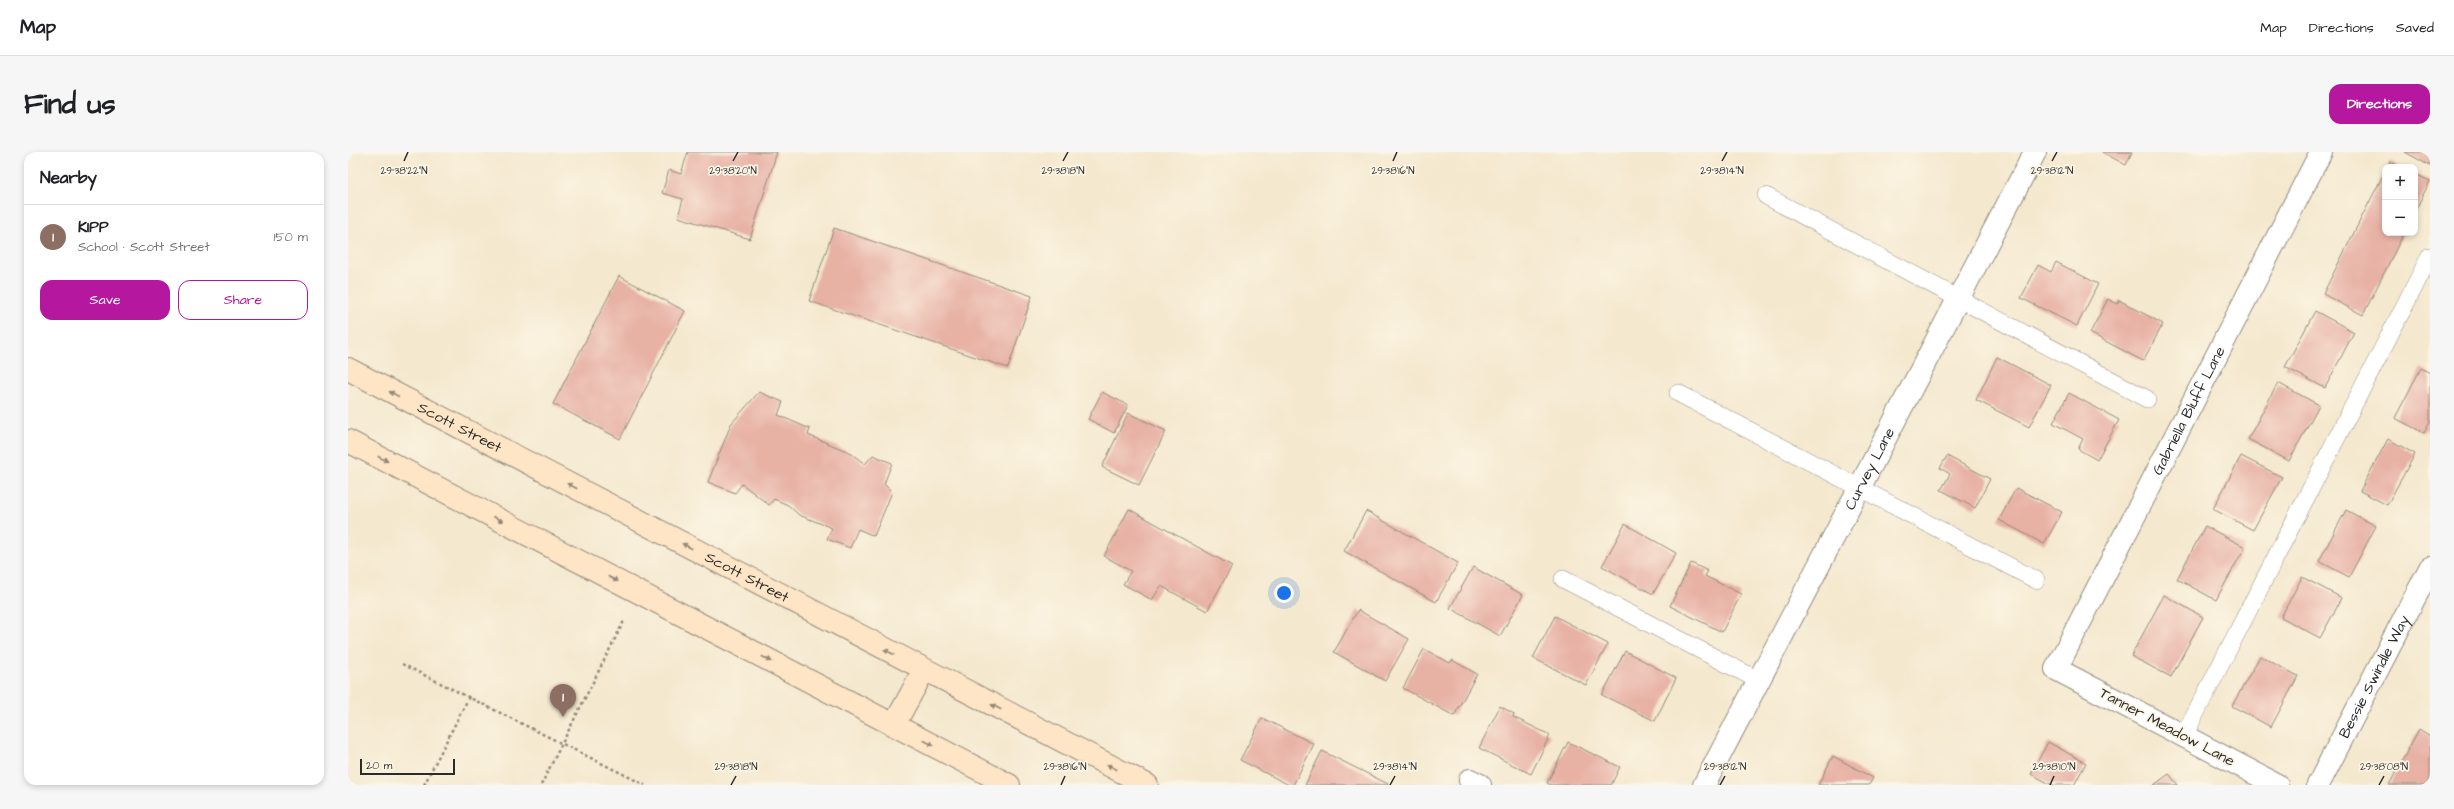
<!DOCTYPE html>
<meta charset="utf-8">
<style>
body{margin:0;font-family:"Architects Daughter",sans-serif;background:#f6f6f6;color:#202124}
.controls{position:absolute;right:12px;top:12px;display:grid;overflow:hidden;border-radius:8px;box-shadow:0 2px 6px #0003}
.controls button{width:36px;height:36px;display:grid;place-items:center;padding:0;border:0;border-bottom:1px solid #e0e0e0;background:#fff;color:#202124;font:20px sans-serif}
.scale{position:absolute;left:12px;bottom:10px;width:95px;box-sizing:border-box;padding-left:4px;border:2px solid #2b2b2b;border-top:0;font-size:11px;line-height:14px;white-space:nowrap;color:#2b2b2b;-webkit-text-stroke:3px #fcf5e5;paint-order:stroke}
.you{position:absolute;left:936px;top:441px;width:14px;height:14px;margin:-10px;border:3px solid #fff;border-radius:50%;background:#1a73e8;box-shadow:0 0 0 6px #1a73e833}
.badge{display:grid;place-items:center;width:26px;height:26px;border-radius:50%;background:#b5179e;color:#fff;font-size:13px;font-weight:700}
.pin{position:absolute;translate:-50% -33px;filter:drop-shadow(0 1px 2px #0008)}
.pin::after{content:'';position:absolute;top:21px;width:14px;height:12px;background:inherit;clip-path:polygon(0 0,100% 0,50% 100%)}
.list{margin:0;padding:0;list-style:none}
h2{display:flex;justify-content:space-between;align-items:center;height:52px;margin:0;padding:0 16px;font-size:17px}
h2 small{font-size:13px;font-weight:400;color:#757577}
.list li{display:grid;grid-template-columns:26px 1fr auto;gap:12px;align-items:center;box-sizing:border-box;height:64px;padding:0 16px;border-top:1px solid #e0e0e0}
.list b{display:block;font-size:15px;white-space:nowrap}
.list p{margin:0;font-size:13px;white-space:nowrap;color:#757577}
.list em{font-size:13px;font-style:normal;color:#757577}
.actions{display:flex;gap:8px;padding:12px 16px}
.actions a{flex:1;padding:9px 0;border:1px solid #b5179e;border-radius:12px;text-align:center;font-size:14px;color:#b5179e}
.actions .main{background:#b5179e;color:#fff}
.map{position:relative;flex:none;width:2082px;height:633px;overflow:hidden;border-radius:12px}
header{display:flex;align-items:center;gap:24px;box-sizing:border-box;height:56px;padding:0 20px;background:#fff;border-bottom:1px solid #e0e0e0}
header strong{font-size:19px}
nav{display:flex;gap:22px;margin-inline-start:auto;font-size:14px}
.intro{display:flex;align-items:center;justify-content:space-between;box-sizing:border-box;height:96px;padding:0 24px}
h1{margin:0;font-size:28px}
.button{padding:10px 18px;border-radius:12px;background:#b5179e;color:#fff;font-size:14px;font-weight:700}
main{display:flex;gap:24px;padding:0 24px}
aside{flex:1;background:#fff;border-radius:12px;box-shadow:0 2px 6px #0003}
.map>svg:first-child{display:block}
.building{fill:#e7b1a4}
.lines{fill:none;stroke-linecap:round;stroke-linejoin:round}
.service-casing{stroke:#908a7c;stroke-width:18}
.minor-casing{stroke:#908a7c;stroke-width:24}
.secondary-casing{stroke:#908a7c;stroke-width:24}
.path{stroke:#908a7c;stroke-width:2.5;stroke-dasharray:3 3;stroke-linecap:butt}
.service{stroke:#fff;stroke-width:17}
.minor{stroke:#fff;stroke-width:22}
.secondary{stroke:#fde5c5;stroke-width:22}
.oneway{fill:#948878}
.ticks{fill:none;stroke:#2b2b2b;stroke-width:1.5}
.labels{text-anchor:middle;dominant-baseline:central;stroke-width:3.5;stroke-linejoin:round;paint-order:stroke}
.street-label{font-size:15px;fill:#2b2b2b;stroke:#fcf5e5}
.ticks-label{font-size:10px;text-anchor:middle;fill:#2b2b2b;stroke:#fcf5e5;stroke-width:3.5;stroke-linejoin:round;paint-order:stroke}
</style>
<header>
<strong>Map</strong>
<nav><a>Map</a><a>Directions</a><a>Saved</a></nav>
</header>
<div class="intro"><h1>Find us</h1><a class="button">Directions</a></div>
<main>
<aside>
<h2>Nearby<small></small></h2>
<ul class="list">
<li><span class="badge" style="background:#8d6e63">1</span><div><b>KIPP</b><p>School · Scott Street</p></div><em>150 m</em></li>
</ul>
<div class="actions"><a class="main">Save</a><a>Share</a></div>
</aside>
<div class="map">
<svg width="2082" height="633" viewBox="0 0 2082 633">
<rect width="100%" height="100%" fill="#fcf5e5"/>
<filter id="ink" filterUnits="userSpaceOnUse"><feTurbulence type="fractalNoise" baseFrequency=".025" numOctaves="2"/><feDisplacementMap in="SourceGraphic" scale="8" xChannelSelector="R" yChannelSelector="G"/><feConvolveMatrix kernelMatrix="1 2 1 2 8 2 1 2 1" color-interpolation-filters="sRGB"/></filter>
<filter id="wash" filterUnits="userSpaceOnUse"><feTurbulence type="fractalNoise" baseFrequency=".012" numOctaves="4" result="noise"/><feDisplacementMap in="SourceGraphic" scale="16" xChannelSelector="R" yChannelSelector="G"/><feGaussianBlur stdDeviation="0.9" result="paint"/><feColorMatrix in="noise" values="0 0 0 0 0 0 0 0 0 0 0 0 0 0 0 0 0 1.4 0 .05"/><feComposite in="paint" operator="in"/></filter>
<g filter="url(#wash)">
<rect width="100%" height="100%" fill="#f4e8ce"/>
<g id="blocks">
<g class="building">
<path d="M340 0H429L402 87 330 65 335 47 314 41 321 18 333 22Z"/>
<path d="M1754 0H1784L1778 13Z"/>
<path d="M2057 0H2082V14Z"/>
<path d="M2042 9 2053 15H2039Z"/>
<path d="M2037 19V81H2056L2015 163 1975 142Z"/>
<path d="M2067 22 2082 29 2067 59Z"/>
<path d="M486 76 684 144 660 216 461 149Z"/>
<path d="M1708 110 1750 132 1729 174 1673 146 1690 113 1703 120Z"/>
<path d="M271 124 337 159 272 287 205 252Z"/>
<path d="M1760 147 1769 152 1771 148 1815 172 1795 209 1742 181Z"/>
<path d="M1967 159 2006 180 1977 236 1937 215Z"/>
<path d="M1649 205 1703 233 1681 275 1628 248Z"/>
<path d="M2073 216 2082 221V270L2076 281 2047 266Z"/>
<path d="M1930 231 1971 253 1941 309 1900 287Z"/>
<path d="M411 240 435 250 430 263 462 277 460 283 501 300 517 312 525 303 544 311 536 332 544 340 526 384 510 377 502 396 479 387 484 376 451 363 440 353 426 347 421 353 394 332 387 341 360 330 383 272Z"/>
<path d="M754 240 780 253 766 281 740 267Z"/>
<path d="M1721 241 1771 268 1749 308 1730 297 1735 287 1705 271Z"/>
<path d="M780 261 818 279 791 333 754 315Z"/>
<path d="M2040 287 2067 302 2039 353 2012 339Z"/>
<path d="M1599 304 1642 327 1627 356 1593 338 1602 322 1592 316Z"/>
<path d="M1893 304 1934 325 1905 378 1865 357Z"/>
<path d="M1668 336 1714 360 1696 392 1651 368Z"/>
<path d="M781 357 884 414 859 459 813 434 804 448 775 432 783 419 756 404Z"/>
<path d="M1998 358 2028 374 2001 425 1971 409Z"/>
<path d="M1018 359 1110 411 1088 450 996 399Z"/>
<path d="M1277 372 1328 401 1305 442 1254 414Z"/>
<path d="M1857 374 1897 395 1868 448 1829 427Z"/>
<path d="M1343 411 1360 419 1357 424 1393 442 1374 480 1322 454Z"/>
<path d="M1125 415 1175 443 1152 484 1102 456Z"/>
<path d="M1954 425 1994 446 1972 486 1933 465Z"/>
<path d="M1816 443 1855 465 1823 525 1783 504Z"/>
<path d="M1010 458 1061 487 1037 529 986 500Z"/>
<path d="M1207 464 1260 492 1238 533 1185 506Z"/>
<path d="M1076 497 1102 511 1104 508 1129 522 1106 564 1055 536Z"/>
<path d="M1277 499 1328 526 1307 569 1254 543Z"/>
<path d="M1912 504 1950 524 1923 575 1884 554Z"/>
<path d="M1152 554 1166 562 1165 565 1202 583 1183 622 1131 596Z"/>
<path d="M914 566 966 592 945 633H941L892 608Z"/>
<path d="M2071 577 2082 584V633H2041Z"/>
<path d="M1220 590 1272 615 1263 633H1203L1199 631Z"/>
<path d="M1700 590 1738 611 1726 633H1704L1683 622Z"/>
<path d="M974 599 1042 633H957Z"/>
<path d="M1485 604 1525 626 1521 633H1470Z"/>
<path d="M1821 622 1830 633H1806Z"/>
</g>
</g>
</g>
<g filter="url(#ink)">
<use href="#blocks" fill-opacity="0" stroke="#908a7c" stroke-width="1"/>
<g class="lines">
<g class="service-casing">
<g id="service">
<path d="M1418 44 1799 247"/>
<path d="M1330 241 1688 428"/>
<path d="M1215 427 1410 528"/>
<path d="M1836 584 2082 104"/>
</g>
</g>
<g class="minor-casing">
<g id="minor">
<path d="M1122 628 1132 633"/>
<path id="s1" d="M1356 633 1687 0"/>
<path id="s2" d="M1929 633 1708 517 1973 0"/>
<path id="s3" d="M1970 633 2082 416"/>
</g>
</g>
<g class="secondary-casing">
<g id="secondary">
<path id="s4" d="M0 217 799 633"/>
<path d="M0 289 661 633"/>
<path d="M546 573 576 518"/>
</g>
</g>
<g class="path">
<path d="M54 512 297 633"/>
<path d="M76 633 121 545"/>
<path d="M193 633 276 469"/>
</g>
<use href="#service" class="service"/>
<use href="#minor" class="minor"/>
<use href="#secondary" class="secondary"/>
</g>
<defs><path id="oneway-solid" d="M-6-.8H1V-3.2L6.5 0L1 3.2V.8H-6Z"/></defs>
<g class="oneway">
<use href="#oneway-solid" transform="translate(46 242) rotate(-152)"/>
<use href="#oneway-solid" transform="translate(35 307) rotate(27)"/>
<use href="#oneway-solid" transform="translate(224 334) rotate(-152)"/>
<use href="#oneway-solid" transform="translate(150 367) rotate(28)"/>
<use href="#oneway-solid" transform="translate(339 394) rotate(-152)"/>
<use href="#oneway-solid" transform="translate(265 427) rotate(27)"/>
<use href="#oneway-solid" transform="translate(541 500) rotate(-152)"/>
<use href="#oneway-solid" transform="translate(419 507) rotate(28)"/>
<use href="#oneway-solid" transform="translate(648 555) rotate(-153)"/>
<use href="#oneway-solid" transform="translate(581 591) rotate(27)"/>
<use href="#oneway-solid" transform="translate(764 615) rotate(-153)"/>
</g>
</g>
<path class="ticks" d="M56 9 60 0M385 9 390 0M715 9 720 0M1045 9 1049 0M1374 9 1379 0M1704 9 1709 0M383 633 388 624M713 633 717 624M1042 633 1047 624M1372 633 1377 624M1702 633 1706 624M2031 633 2036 624"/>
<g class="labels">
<g class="street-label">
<text stroke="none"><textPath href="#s2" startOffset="540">Gabriella Bluff Lane</textPath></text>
<text stroke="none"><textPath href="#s4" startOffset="126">Scott Street</textPath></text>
<text stroke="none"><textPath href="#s1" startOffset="357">Curvey Lane</textPath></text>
<text stroke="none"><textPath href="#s4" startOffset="450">Scott Street</textPath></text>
<text stroke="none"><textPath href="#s3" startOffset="122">Bessie Swindle Way</textPath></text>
<text transform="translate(1819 575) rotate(28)">Tanner Meadow Lane</text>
</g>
</g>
<g class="ticks-label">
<text x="56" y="22">29°38'22"N</text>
<text x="385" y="22">29°38'20"N</text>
<text x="715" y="22">29°38'18"N</text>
<text x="1045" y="22">29°38'16"N</text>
<text x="1374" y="22">29°38'14"N</text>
<text x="1704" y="22">29°38'12"N</text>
<text x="388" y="618">29°38'18"N</text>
<text x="717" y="618">29°38'16"N</text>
<text x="1047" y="618">29°38'14"N</text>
<text x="1377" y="618">29°38'12"N</text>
<text x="1706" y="618">29°38'10"N</text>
<text x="2036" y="618">29°38'08"N</text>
</g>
</svg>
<div class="controls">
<button>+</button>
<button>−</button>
</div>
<div class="scale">20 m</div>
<div class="you"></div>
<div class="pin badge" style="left:215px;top:565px;background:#8d6e63">1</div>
</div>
</main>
